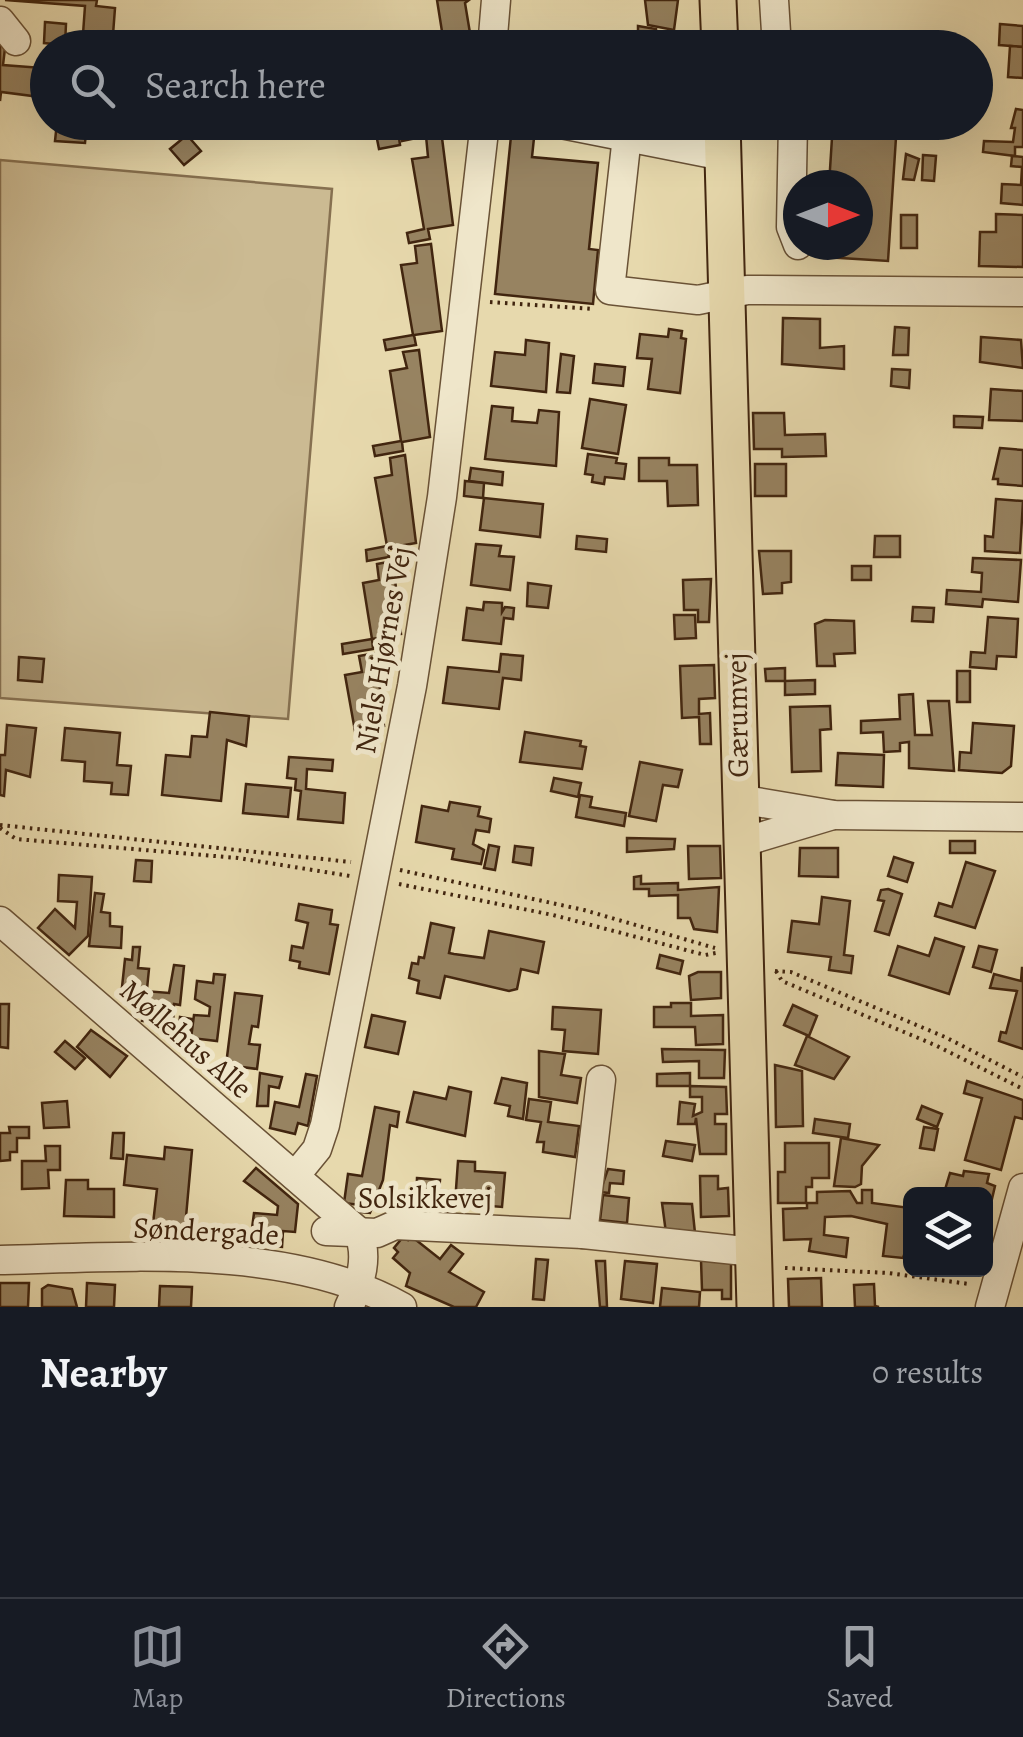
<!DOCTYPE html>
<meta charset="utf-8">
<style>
body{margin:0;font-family:Alegreya,serif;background:#20242c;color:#f1f3f6}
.controls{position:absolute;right:30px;bottom:30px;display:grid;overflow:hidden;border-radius:15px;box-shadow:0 10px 40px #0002}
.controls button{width:90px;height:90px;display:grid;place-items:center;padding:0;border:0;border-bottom:2px solid #363941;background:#171b24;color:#f1f3f6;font:50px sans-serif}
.compass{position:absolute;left:783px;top:170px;width:90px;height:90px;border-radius:50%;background:#171b24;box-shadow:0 10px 40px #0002;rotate:90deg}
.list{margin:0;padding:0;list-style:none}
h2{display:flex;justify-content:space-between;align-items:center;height:130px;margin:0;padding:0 40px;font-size:42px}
h2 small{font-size:32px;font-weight:400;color:#9ea1a6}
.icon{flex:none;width:55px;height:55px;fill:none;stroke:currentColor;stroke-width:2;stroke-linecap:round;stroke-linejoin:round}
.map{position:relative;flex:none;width:1023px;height:1307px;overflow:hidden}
.search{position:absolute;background:#171b24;box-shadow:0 10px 40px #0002;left:30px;right:30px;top:30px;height:110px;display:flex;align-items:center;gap:25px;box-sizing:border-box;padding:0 35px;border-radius:55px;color:#9ea1a6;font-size:38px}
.sheet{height:290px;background:#171b24}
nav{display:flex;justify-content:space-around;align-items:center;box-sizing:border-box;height:140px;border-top:2px solid #363941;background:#171b24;font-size:28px;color:#9ea1a6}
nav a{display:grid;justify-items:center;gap:5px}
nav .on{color:#8c9099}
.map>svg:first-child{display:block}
.green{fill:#cbba92;stroke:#867050;stroke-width:2.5}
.building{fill:#978361;stroke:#41250f;stroke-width:2.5}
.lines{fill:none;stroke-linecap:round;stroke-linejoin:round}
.minor-casing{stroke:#6a5236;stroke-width:31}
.major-casing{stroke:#41250f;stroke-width:39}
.path{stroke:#41250f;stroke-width:4;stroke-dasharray:2.5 5;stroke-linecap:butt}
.minor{stroke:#efe6ca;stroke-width:28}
.major{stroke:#e7d9ad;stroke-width:35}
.labels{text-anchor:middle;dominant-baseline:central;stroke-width:10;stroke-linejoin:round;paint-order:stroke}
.street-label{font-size:30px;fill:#41250f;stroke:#efe6ca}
</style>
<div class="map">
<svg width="1023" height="1307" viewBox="0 0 1023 1307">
<rect width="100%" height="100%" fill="#e7d9ad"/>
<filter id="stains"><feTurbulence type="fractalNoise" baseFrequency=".002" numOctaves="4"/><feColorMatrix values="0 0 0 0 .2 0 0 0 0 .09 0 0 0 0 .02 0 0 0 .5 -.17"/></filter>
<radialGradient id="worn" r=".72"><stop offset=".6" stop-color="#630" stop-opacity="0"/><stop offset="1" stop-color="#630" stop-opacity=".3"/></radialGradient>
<path class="green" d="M0 160 332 189 288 719 0 698Z"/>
<g class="building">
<path d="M5 0H97L96 6 115 8 112 48H82L85 6Z"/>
<path d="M437 0H469L465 3 471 39 450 43 451 48H430L444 44Z"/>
<path d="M645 0H678L674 30 648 25Z"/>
<path d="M45 22 66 24 65 45 44 43Z"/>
<path d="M1000 24 1023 26V47L999 45Z"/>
<path d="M638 26 656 29V48H638Z"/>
<path d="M0 39 6 40 3 65 42 68V58L48 59V98L1 92 0 101Z"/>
<path d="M1010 46 1023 47V78L1008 77Z"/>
<path d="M1016 109 1023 110V147H1015V156L983 152 984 141 1013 142 1015 128H1011Z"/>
<path d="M57 122H87L85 143 55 141Z"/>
<path d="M440 122 453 225 428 229 430 239 409 243 407 233 424 229 412 159 428 157 426 136 402 141 399 128Z"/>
<path d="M833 122H897L888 261 825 257 826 245H858V185H829Z"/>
<path d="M398 130 400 145 379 149 376 134Z"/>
<path d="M187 135 201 151 184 165 170 149Z"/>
<path d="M511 136 534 138 532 157 598 163 589 249 598 250 593 304 495 294Z"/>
<path d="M906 154 919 159 914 180 903 179Z"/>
<path d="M923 155 936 156 934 181 922 180Z"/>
<path d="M1012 156 1023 157V205L1001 203 1002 184 1021 185 1022 167 1011 166Z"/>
<path d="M996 214 1023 215V267L979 266 980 232H996Z"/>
<rect x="901" y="215" width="16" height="33"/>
<path d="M431 244 442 331 414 335 416 345 386 350 384 340 413 335 401 265 417 263 415 246Z"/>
<path d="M783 318 820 319V348L844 346V369L782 364Z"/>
<path d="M895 327 909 328 908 355H893Z"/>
<path d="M669 329 682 331 681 338 686 339 680 393 648 389 652 359 637 358 640 334 668 337Z"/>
<path d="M981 337 1021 340 1023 368 980 362Z"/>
<path d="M526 340 549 343 546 392 491 386 495 352 525 355Z"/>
<path d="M419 350 430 437 402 442 403 451 375 456 373 446 401 441 390 371 407 368 403 352Z"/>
<path d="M561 354 574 356 570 393 557 392Z"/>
<path d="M595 364 625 367 623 386 593 383Z"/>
<path d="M892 369 910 370 909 388 891 386Z"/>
<path d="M991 389 1023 391V421L989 420Z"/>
<path d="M590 399 626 405 618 454 582 448Z"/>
<path d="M492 406 513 408 512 421 537 423 539 410 559 412 556 466 485 459Z"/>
<path d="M753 413H784L785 435 825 434 826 456 782 457V449H754Z"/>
<path d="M954 416 983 417 982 428 954 427Z"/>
<path d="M1000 448 1023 450V486L998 484V479H993Z"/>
<path d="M588 454 617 458 616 463 626 464 624 479 605 477 604 484 592 482 593 475 585 474Z"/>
<path d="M405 455 416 543 387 548 389 557 367 561 366 550 387 546 375 478 392 475 390 458Z"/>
<path d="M639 458H669V465H697L698 505 668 506 667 481H639Z"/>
<rect x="755" y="464" width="31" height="32"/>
<path d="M471 468 503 472 502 485 469 481Z"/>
<path d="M465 481 484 483 483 498 464 496Z"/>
<path d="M484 498 543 504 540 537 480 530Z"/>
<path d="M996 499 1023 501 1020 553 985 551V536L993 537Z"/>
<path d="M577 536 607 539 606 552 576 549Z"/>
<path d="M875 536H900V557H874Z"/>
<path d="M476 544 501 546 499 556 514 557 510 590 471 585Z"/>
<path d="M759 551H791V582L782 583V593L763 594Z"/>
<path d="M973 558 1021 560 1018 602 983 599 982 607 946 604 947 590 981 592 982 573 972 572Z"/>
<path d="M393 561 401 634 372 639 363 583 379 580 377 564Z"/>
<rect x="852" y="566" width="19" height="14"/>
<path d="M711 579 709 622H698V610H684L683 580Z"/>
<path d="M528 583 551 586 548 608 527 606Z"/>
<path d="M484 602 502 603V612L505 607 514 608 513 619 504 618 501 644 463 640 467 608 483 610Z"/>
<path d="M913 607 934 608 933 622 912 621Z"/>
<path d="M674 615H695L696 638 675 639Z"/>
<path d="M988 617 1018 619 1016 657 997 656 996 669 970 667 971 652 985 653Z"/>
<path d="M825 620 854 621 855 653 834 654 835 666H817L815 624Z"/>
<path d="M372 639 373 649 343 654 342 644Z"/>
<path d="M376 653 384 726 355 731 345 675 362 672 359 656Z"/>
<path d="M501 654 523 656 521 680 503 678 499 709 443 703 448 667 499 672Z"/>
<path d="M19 657 44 659 42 682 18 680Z"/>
<path d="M714 665 715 698 699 699V714L710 713 711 744H700L699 717 682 718 680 666Z"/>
<path d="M785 668V681L815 680V694L785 695V681H766L765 669Z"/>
<rect x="957" y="671" width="13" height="31"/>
<path d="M913 694 915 735H932L928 701H949L954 771 909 768V742L900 743V751L884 752 883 732 861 733V721L900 719 899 695Z"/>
<path d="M830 706 831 729 820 730 821 771 792 772 790 707Z"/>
<path d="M210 712 249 716 246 746 227 740 221 801 162 795 166 755 190 757 192 736 207 737Z"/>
<path d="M973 723 1014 726 1011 766 1002 773 959 770 960 752 971 753Z"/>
<path d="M7 725 36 728 30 777 6 770 4 796 0 795V755H5Z"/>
<path d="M65 728 120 733 117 765 131 766 128 795 111 794 112 783 84 781 85 762 62 760Z"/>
<path d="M525 732 581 741 580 746 586 747 582 769 520 762Z"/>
<path d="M838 753 884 755 883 787 836 785Z"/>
<path d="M289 757 333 760 332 771 307 769 306 789 345 793 343 823 298 819 301 791 295 790 296 779 287 778Z"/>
<path d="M640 762 682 770 678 787 663 785 656 821 629 816Z"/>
<path d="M554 778 581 783 578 797 551 791Z"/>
<path d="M246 784 291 788 288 817 243 813Z"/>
<path d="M580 795 592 797 590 807 626 813 624 826 576 817Z"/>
<path d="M450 802 480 807 478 816 491 819 489 832 476 830 473 844 484 850 481 864 452 859 454 849 416 842 422 806 448 811Z"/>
<path d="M627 838 675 839 674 849 627 852Z"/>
<rect x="950" y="841" width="25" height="12"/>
<path d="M489 845 499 847 495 870 484 868Z"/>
<path d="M515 846 533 848 531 865 513 862Z"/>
<path d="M688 846H720L721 878 689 879Z"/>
<path d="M800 848H838V877L799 876Z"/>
<path d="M894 857 913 863 907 882 888 876Z"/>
<path d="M136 860 152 861 151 882 134 881Z"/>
<path d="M966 862 995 871 975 928 935 916 939 903 952 907Z"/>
<path d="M59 875 92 877 88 936 69 955 38 928 55 909 75 928 77 902 58 901Z"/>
<path d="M641 876V884L678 883V890L719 887 717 932 694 929 690 918H678V895L649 896V889H634V877Z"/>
<path d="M888 889 902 894 889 935 875 931 884 901 878 900 881 890Z"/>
<path d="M95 893 104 894 101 912 110 913V926L122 927 121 948 89 946Z"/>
<path d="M822 897 850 901 844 955 853 956 851 973 829 970 831 957 788 952 792 921 819 924Z"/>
<path d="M299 904 332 910 330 924 338 925 329 974 299 968 300 962 290 960 292 946 303 948 308 923 296 920Z"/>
<path d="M431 923 454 928 449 953 454 954 484 958 489 931 544 942 538 973 521 969 517 989 509 991 445 976 440 998 417 993 419 981 409 978 412 963 418 964 419 957 424 958Z"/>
<path d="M935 938 964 947 949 994 889 975 898 946 929 956Z"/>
<path d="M979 946 997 950 991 972 973 967Z"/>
<path d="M133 947H140L138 968 149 969 147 989 122 987 125 959 132 960Z"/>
<path d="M660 955 683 961 680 974 657 968Z"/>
<path d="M174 965 184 966 180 1005 174 1004 173 1024 142 1021 145 991 169 993Z"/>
<path d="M1022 968H1023V1049L999 1041 1001 1032 1006 1033 1017 991 990 988 994 974 1021 981Z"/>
<path d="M698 972H721V998L691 1000 689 976Z"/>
<path d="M214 974 225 975 217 1041 191 1038 194 1015 209 1016 210 1007 195 999 197 981 213 983Z"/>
<path d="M235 993 262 996 258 1027 252 1026 249 1044 260 1045 257 1069 226 1065Z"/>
<path d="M671 1003H691V1016L723 1015V1044L696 1045 695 1027H654V1007H671Z"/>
<path d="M0 1004H9L8 1048 0 1047Z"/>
<path d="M793 1005 817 1016 809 1036 784 1025Z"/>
<path d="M553 1007 601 1010 598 1054 563 1051 565 1030 552 1029Z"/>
<path d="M372 1015 405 1022 398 1054 365 1047Z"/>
<path d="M180 1017 192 1019 189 1044 177 1042Z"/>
<path d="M91 1030 127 1056 110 1077 77 1047Z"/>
<path d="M807 1036 849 1057 834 1079 795 1065Z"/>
<path d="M65 1041 85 1058 75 1069 55 1052Z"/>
<path d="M662 1049 725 1050 724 1078H699V1061L663 1062Z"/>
<path d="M539 1051 565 1054 561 1075 581 1078 577 1103 539 1097Z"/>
<path d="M775 1065 802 1071 803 1126 776 1127Z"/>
<path d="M260 1073 282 1077 279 1088 269 1086 268 1106H257Z"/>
<path d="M690 1073V1086H657V1074Z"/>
<path d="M306 1074 317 1076 308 1126 298 1123 295 1134 270 1128 275 1102 299 1107Z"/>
<path d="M502 1078 527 1083 523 1119 508 1116 510 1106 495 1103Z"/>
<path d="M967 1081 1023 1100V1119L1015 1117 1001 1170 965 1160 982 1098 964 1093Z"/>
<path d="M690 1086 726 1087 727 1114H715V1124H726V1154H700L696 1118 695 1124H678L680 1102 695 1104 693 1116 702 1112V1097H690Z"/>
<path d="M449 1087 471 1092 465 1136 407 1122 414 1092 446 1099Z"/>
<path d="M529 1099 551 1102 548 1122 579 1126 575 1157 543 1152 544 1142H537L541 1122 526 1120Z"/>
<path d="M67 1101 69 1127 44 1128 42 1103Z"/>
<path d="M922 1106 942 1114 937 1127 917 1119Z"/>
<path d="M375 1107 399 1112 397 1127 390 1125 383 1180 370 1213 361 1212 359 1205 344 1203 348 1174 362 1176Z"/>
<path d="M815 1119 850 1124 848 1138 813 1133Z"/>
<path d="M9 1127H29V1138H17V1152H10V1160L0 1161V1133H10Z"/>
<path d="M924 1127 938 1129 934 1150 920 1148Z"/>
<path d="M113 1133H124L123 1159 111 1158Z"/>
<path d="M841 1138 879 1145 862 1166 861 1184 855 1187 834 1186Z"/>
<path d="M666 1141 695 1145 692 1161 663 1156Z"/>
<path d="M785 1143H829V1178H812V1187H806V1203H778V1172H785Z"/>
<path d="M45 1146H60V1170H48L49 1188 22 1189V1161H46Z"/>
<path d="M165 1147 192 1150 185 1228 153 1224 157 1189 124 1185 127 1155 164 1159Z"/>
<path d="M458 1161 475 1162V1171L505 1173 502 1207 455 1203Z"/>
<path d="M256 1168 298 1204 295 1232 283 1231 282 1247 250 1244 254 1213 277 1215 278 1206 244 1181Z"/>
<path d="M608 1169 624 1171 623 1184 610 1183 609 1193 600 1192Z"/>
<path d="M964 1171 989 1174 987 1183 995 1186 988 1216 986 1194 944 1193 950 1173 963 1176Z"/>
<path d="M700 1176H718V1189L728 1188 729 1216 701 1217Z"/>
<path d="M417 1178 440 1180 438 1204 416 1203Z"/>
<path d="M66 1180H88V1189H114V1217L64 1216Z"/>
<path d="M862 1190H872V1203L910 1208V1238L903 1258 883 1256 887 1224 851 1216 825 1217 824 1235 848 1238 846 1257 809 1251 811 1239 784 1240 783 1209 807 1208V1203H817V1192L850 1191 857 1203H862Z"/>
<path d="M603 1195 629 1198 627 1223 600 1220Z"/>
<path d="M662 1203 692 1204 695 1233H666Z"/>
<path d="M411 1236 440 1259 451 1245 463 1254 449 1272 484 1292 476 1307H454L406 1286 410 1273 393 1258 398 1252 394 1248 403 1237 408 1240Z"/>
<path d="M731 1258V1299H722V1290H702L701 1260Z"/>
<path d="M536 1259 548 1260 544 1300 533 1299Z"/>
<path d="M596 1261H605L607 1307H600Z"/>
<path d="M625 1261 657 1264 653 1303 621 1299Z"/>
<path d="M821 1278 822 1307H789L788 1279Z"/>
<path d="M0 1283H29L28 1307H0Z"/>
<path d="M87 1283 115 1285 114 1307H86Z"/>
<path d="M874 1284 875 1306 879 1307H855L854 1285Z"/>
<path d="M48 1285 72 1289 77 1307H42V1289Z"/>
<path d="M160 1286 192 1287 191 1307H159Z"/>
<path d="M662 1288 700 1292 699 1307H660Z"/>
</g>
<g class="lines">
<g class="minor-casing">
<g id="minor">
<path d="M774 0 777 48"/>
<path d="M0 21 16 41"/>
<path d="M492 48 496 0"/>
<path d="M551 122 723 156"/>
<path d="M793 122 791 227 798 245"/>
<path d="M627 136 610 290 698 300 747 290 1023 292"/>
<path d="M739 799 834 815 1023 817"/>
<path d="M740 843 833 815"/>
<path d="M0 921 358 1231C369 1257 361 1282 349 1307"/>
<path d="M295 1176 317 1149 325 1125 412 686 442 497 485 122"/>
<path d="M326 1231 377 1233 395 1225 583 1234 754 1252"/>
<path d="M583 1234 601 1080"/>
<path d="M0 1260C127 1257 289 1243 402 1307"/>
<path d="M990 1307 1023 1188"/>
</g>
</g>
<g class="major-casing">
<g id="major">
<path d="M718 0 720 48"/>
<path d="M722 122 755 1307"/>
</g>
</g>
<g class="path">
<path d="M490 302 594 309"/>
<path d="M0 825 351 862"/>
<path d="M0 828 16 839 238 858 350 876"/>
<path d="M400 870 584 910 715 948"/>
<path d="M399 884 553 915 705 955 716 953"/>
<path d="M775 971 791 972 945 1037 1023 1077"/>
<path d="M776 971 782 981 935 1045 1023 1089"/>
<path d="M785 1268 888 1273 969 1284"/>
</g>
<use href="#minor" class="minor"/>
<use href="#major" class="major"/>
</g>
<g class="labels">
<g class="street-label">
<text transform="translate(383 650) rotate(-80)">Niels Hjørnes Vej</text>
<text transform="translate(737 715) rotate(-91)">Gærumvej</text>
<text transform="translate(186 1039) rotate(41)">Møllehus Alle</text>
<text x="425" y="1198">Solsikkevej</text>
<text transform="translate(206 1231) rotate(3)">Søndergade</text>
</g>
</g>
<rect width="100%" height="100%" filter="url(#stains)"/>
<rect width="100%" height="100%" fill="url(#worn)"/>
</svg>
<div class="controls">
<button><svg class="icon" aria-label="layers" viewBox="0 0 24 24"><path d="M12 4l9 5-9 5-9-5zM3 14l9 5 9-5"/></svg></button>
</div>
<svg class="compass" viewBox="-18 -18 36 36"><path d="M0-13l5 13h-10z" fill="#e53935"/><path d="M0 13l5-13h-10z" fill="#9ea1a6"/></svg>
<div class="search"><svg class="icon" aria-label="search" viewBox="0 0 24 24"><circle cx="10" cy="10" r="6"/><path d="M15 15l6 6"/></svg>Search here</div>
</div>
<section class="sheet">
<h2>Nearby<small>0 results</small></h2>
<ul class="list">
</ul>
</section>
<nav>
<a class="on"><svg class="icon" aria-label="map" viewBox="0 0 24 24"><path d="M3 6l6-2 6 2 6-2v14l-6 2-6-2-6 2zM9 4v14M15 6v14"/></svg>Map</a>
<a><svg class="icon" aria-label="directions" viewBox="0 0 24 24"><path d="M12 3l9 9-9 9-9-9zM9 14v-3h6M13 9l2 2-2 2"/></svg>Directions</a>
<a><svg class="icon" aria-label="saved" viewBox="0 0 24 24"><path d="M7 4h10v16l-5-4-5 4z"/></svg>Saved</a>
</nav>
